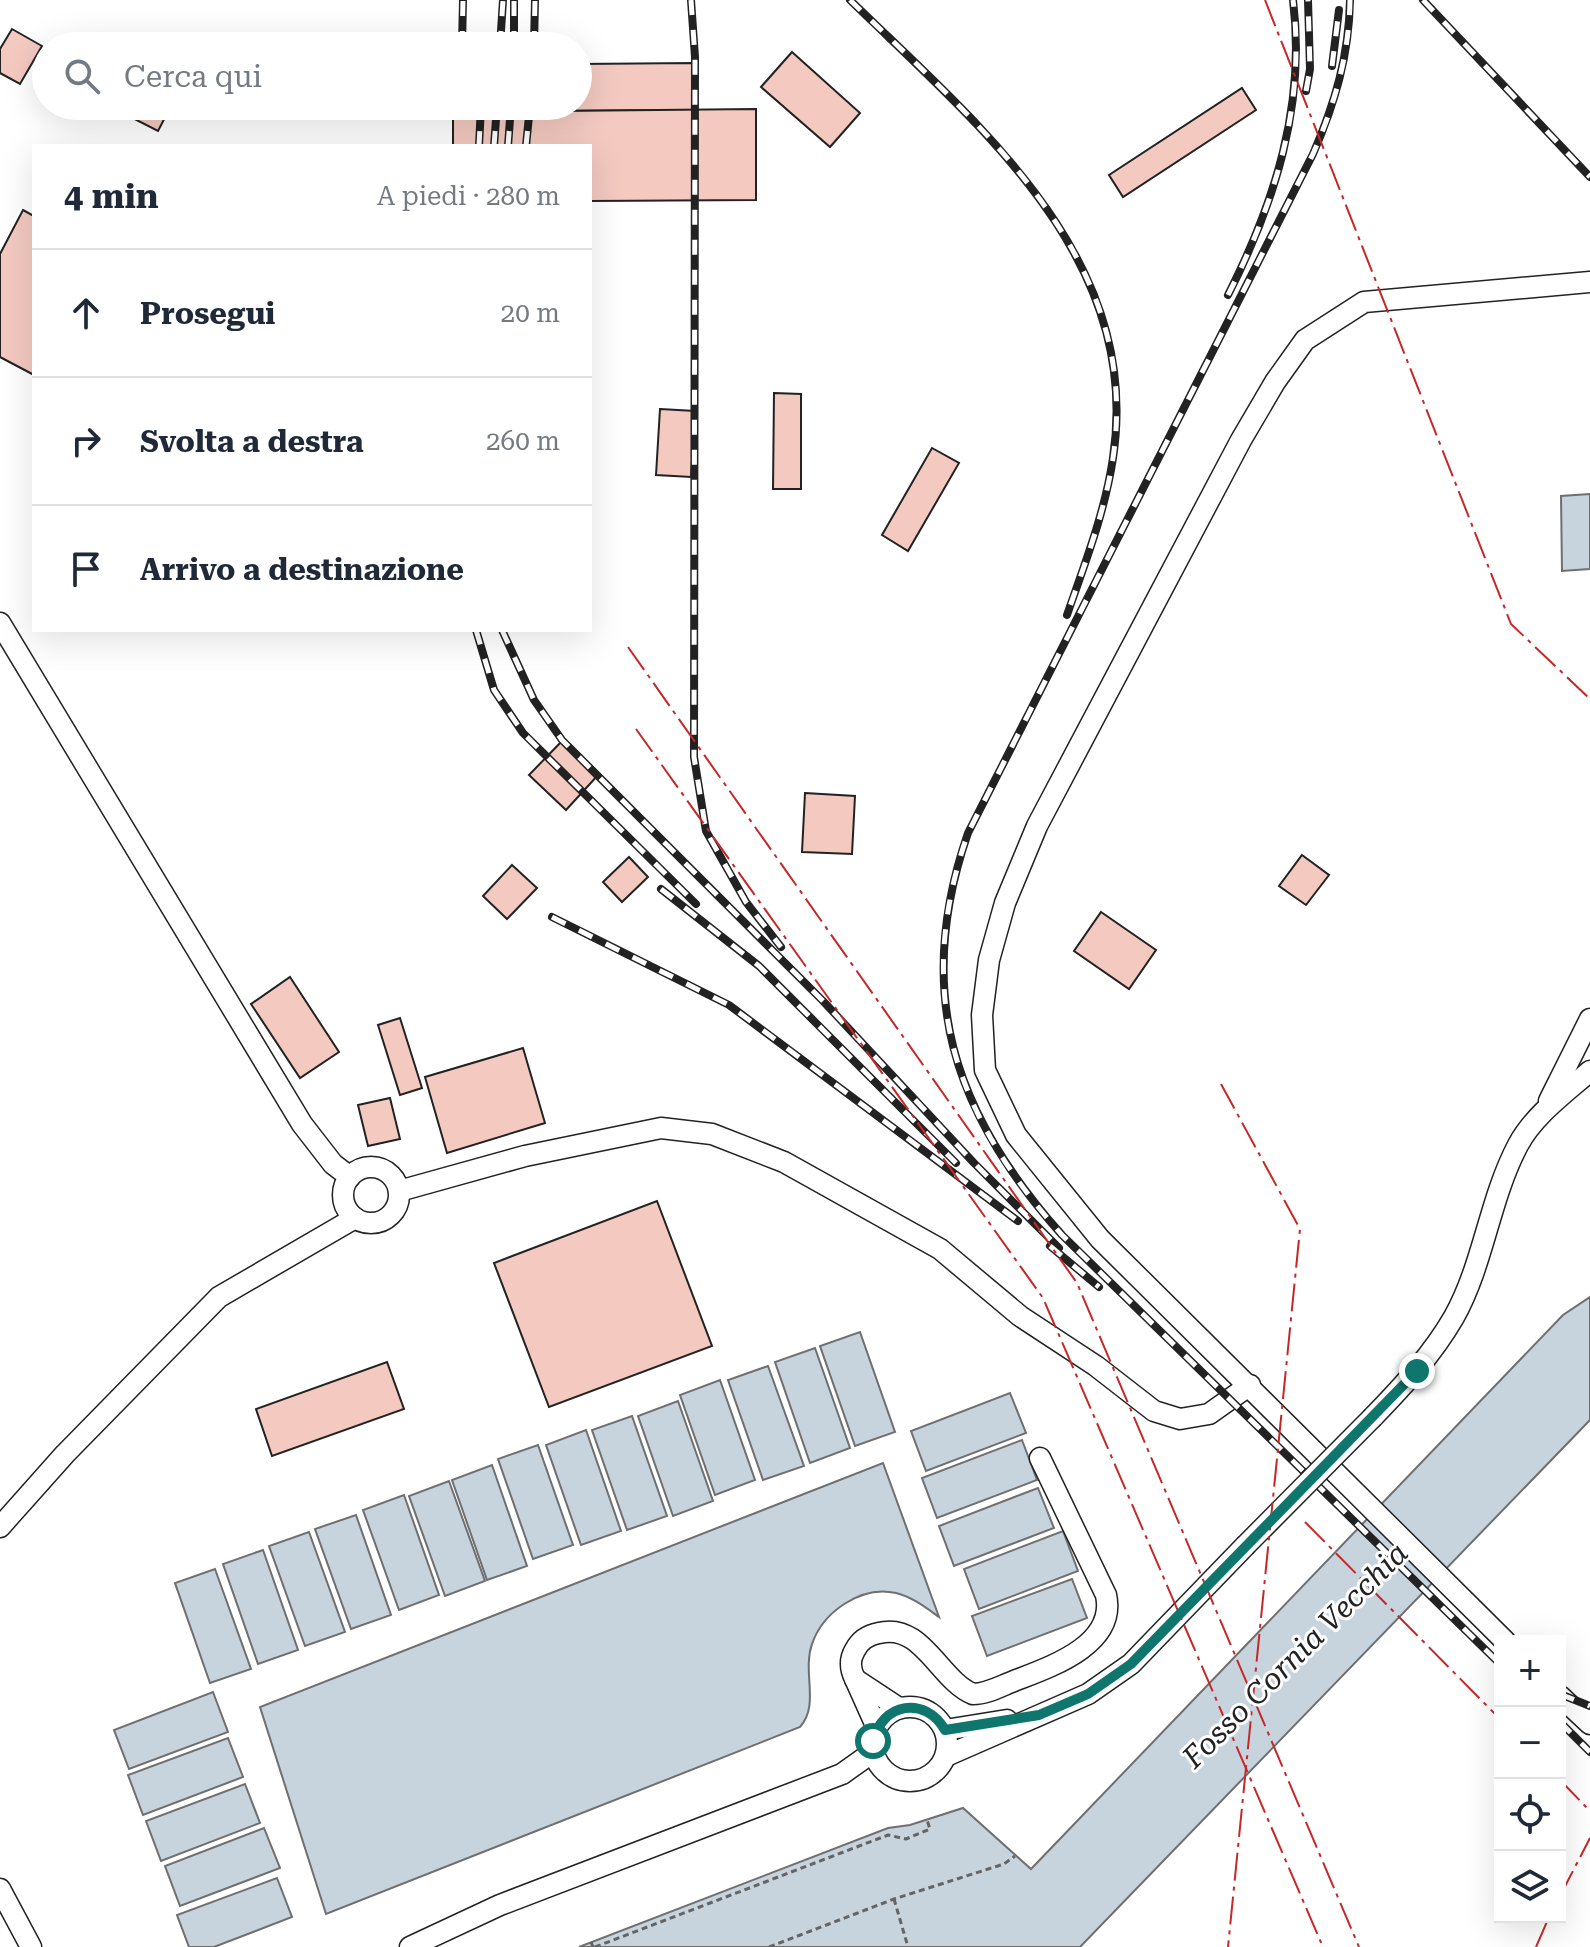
<!DOCTYPE html>
<html lang="it">
<meta charset="utf-8">
<style>
body{margin:0;font-family:"Roboto Serif",serif;background:#f2f2f3;color:#1f2937}
.controls{position:absolute;right:24px;bottom:24px;display:grid;overflow:hidden;border-radius:0px;box-shadow:0 8px 32px #0002}
.controls button{width:72px;height:72px;display:grid;place-items:center;padding:0;border:0;border-bottom:2px solid #e0e1e3;background:#fff;color:#1f2937;font:40px sans-serif}
.stop{position:absolute;width:24px;height:24px;margin:-18px;border:6px solid #0f766e;border-radius:50%;background:#fff}
.stop.end{background:#0f766e;border-color:#fff;box-shadow:0 2px 8px #0008}
.list{margin:0;padding:0;list-style:none}
h2{display:flex;justify-content:space-between;align-items:center;height:104px;margin:0;padding:0 32px;font-size:34px}
h2 small{font-size:26px;font-weight:400;color:#747a83}
.list li{display:grid;grid-template-columns:52px 1fr auto;gap:24px;align-items:center;box-sizing:border-box;height:128px;padding:0 32px;border-top:2px solid #e0e1e3}
.list b{display:block;font-size:30px;white-space:nowrap}
.list em{font-size:26px;font-style:normal;color:#747a83}
.icon{flex:none;width:44px;height:44px;fill:none;stroke:currentColor;stroke-width:2;stroke-linecap:round;stroke-linejoin:round}
.map{position:relative;flex:none;width:1590px;height:1947px;overflow:hidden}
.search{position:absolute;background:#fff;box-shadow:0 8px 32px #0002;left:32px;top:32px;width:560px;height:88px;display:flex;align-items:center;gap:20px;box-sizing:border-box;padding:0 28px;border-radius:44px;color:#747a83;font-size:30px}
.panel{position:absolute;background:#fff;box-shadow:0 8px 32px #0002;left:32px;top:144px;width:560px;height:488px;border-radius:0px}
.map>svg:first-child{display:block}
.water{fill:#c7d3dd;stroke:#6f6f6f;stroke-width:2}
.building{fill:#f3c9c0;stroke:#222;stroke-width:2}
.lines{fill:none;stroke-linecap:round;stroke-linejoin:round}
.minor-casing{stroke:#222;stroke-width:23}
.path{stroke:#646464;stroke-width:3;stroke-dasharray:6 4;stroke-linecap:butt}
.minor{stroke:#fff;stroke-width:20}
.rail-casing{stroke:#222;stroke-width:8}
.rail{stroke:#fff;stroke-width:5;stroke-dasharray:15;stroke-linecap:butt}
.minor-bridge-casing{stroke:#222;stroke-width:23;stroke-linecap:butt}
.minor-bridge{stroke:#fff;stroke-width:20}
.power{stroke:#c62828;stroke-width:2;stroke-dasharray:28 6 4 6;stroke-linecap:butt}
.route{stroke:#0f766e;stroke-width:10}
.labels{text-anchor:middle;dominant-baseline:central;stroke-width:6;stroke-linejoin:round;paint-order:stroke}
.water-label{font-size:30px;font-style:italic;fill:#222;stroke:#fff}
</style>
<div class="map">
<svg width="1590" height="1947" viewBox="0 0 1590 1947">
<rect width="100%" height="100%" fill="#fff"/>
<g class="water">
<path d="M1590 494V569L1562 571 1561 496Z"/>
<path d="M1590 1297V1420L1080 1947H579L888 1828 910 1825 963 1808 1031 1869 1563 1315Z"/>
<path d="M860 1332 895 1432 855 1446 820 1346Z"/>
<path d="M815 1348 850 1448 810 1463 775 1362Z"/>
<path d="M768 1366 804 1466 763 1480 728 1380Z"/>
<path d="M720 1380 755 1480 715 1495 680 1395Z"/>
<path d="M1010 1393 1026 1433 926 1471 911 1431Z"/>
<path d="M678 1401 713 1501 673 1516 638 1416Z"/>
<path d="M632 1416 667 1516 627 1530 592 1430Z"/>
<path d="M586 1430 621 1531 581 1545 546 1445Z"/>
<path d="M1022 1440 1037 1480 937 1518 922 1478Z"/>
<path d="M538 1445 573 1545 533 1559 498 1459Z"/>
<path d="M883 1463 939 1617C925 1607 912 1597 896 1593 861 1585 823 1612 812 1644 802 1672 820 1705 800 1727L326 1914 260 1707Z"/>
<path d="M492 1465 527 1566 487 1580 452 1480Z"/>
<path d="M449 1481 485 1581 445 1596 409 1496Z"/>
<path d="M1038 1488 1054 1528 954 1566 939 1526Z"/>
<path d="M404 1495 439 1595 399 1610 363 1510Z"/>
<path d="M356 1515 391 1615 351 1629 315 1529Z"/>
<path d="M1063 1531 1078 1571 979 1609 964 1569Z"/>
<path d="M309 1532 345 1632 305 1646 269 1546Z"/>
<path d="M263 1550 298 1650 258 1664 223 1564Z"/>
<path d="M215 1569 251 1669 210 1683 175 1583Z"/>
<path d="M1072 1579 1087 1618 987 1656 972 1616Z"/>
<path d="M213 1692 228 1732 129 1769 114 1730Z"/>
<path d="M228 1738 243 1777 143 1815 128 1775Z"/>
<path d="M245 1784 260 1823 161 1861 146 1821Z"/>
<path d="M264 1828 280 1868 180 1906 165 1866Z"/>
<path d="M277 1878 292 1917 214 1947H189L177 1915Z"/>
</g>
<g class="building">
<path d="M12 29 42 46 20 84 0 73V49Z"/>
<path d="M792 52 860 113 830 147 761 87Z"/>
<path d="M693 63 694 110 538 111V106H578V64Z"/>
<path d="M1242 88 1256 110 1123 197 1109 175Z"/>
<path d="M109 106H171L158 131Z"/>
<path d="M756 109V200L590 201V146H453V112Z"/>
<path d="M23 210 34 216V375L0 357V254Z"/>
<path d="M774 393 801 394V489H773Z"/>
<path d="M660 409 695 411 691 477 656 475Z"/>
<path d="M932 448 959 463 908 551 882 535Z"/>
<path d="M563 740 599 774 566 810 529 775Z"/>
<path d="M805 793 855 796 852 854 802 852Z"/>
<path d="M1302 855 1329 875 1306 905 1279 886Z"/>
<path d="M629 857 648 877 622 902 603 882Z"/>
<path d="M512 865 537 888 507 919 483 896Z"/>
<path d="M1101 912 1156 950 1129 989 1074 951Z"/>
<path d="M290 977 339 1052 300 1078 251 1004Z"/>
<path d="M400 1018 422 1088 400 1095 378 1025Z"/>
<path d="M523 1048 545 1123 447 1153 425 1077Z"/>
<path d="M390 1098 400 1139 368 1146 358 1105Z"/>
<path d="M657 1201 712 1346 549 1407 494 1263Z"/>
<path d="M387 1362 404 1409 272 1456 256 1409Z"/>
</g>
<g class="lines">
<g class="minor-casing">
<g id="minor">
<path d="M0 623 302 1124 333 1164 350 1177"/>
<path d="M1549 1101 1590 1019"/>
<circle cx="371" cy="1195" r="28"/>
<path d="M399 1191 525 1156 661 1128 712 1134 784 1162 940 1249 1020 1316 1096 1366 1154 1411 1180 1419 1209 1414 1250 1385"/>
<path d="M1373 1417C1403 1386 1432 1355 1454 1317 1484 1263 1489 1200 1518 1145 1534 1115 1565 1093 1590 1071"/>
<path d="M0 1527 65 1454 219 1297 355 1218"/>
<path d="M1505 1641 1100 1239 1016 1135 985 1070 982 1015 989 960 1005 903 1037 826 1241 440 1275 382 1305 340 1364 302 1590 282"/>
<path d="M855 1679C850 1669 849 1660 855 1650 860 1640 868 1635 879 1633 922 1622 939 1680 973 1694 987 1694 1001 1686 1014 1681 1050 1667 1117 1645 1106 1595L1040 1458"/>
<path d="M1560 1696 1590 1724"/>
<circle cx="910" cy="1744" r="37"/>
<path d="M877 1728 855 1679 899 1708"/>
<path d="M945 1730 1007 1720"/>
<path d="M946 1756 1088 1694 1131 1664 1245 1546"/>
<path d="M0 1889 31 1947"/>
<path d="M410 1947 500 1905 842 1774 873 1752"/>
</g>
</g>
<g class="path">
<path d="M894 1899 908 1947"/>
<path d="M591 1942 593 1947"/>
<path d="M595 1947 888 1835 906 1839 930 1829 927 1820"/>
<path d="M769 1947 894 1899 1004 1864 1015 1856"/>
</g>
<use href="#minor" class="minor"/>
<g class="rail-casing">
<g id="rail">
<path d="M691 0 695 57 694 757 706 831 746 902 781 947"/>
<path d="M850 0C978 125 1143 257 1113 458 1105 512 1085 563 1067 615"/>
<path d="M1350 0C1349 56 1335 103 1313 154L968 833C913 992 953 1113 1062 1235L1500 1664"/>
<path d="M1423 0 1590 177"/>
<path d="M462 46 463 0"/>
<path d="M483 46 484 40"/>
<path d="M500 46 503 0"/>
<path d="M514 46V0"/>
<path d="M534 46 535 0"/>
<path d="M1332 66 1339 10"/>
<path d="M1306 91 1310 69 1308 0"/>
<path d="M479 146 481 106"/>
<path d="M494 146 497 106"/>
<path d="M508 146 511 106"/>
<path d="M526 146 530 106"/>
<path d="M1228 295C1275 202 1306 105 1293 0"/>
<path d="M476 630 494 690 523 733 696 904"/>
<path d="M502 630 534 700 562 740 823 1001 974 1163 1059 1248"/>
<path d="M661 889 759 966 956 1163"/>
<path d="M552 917 729 1005 1018 1221"/>
<path d="M1050 1246 1099 1287"/>
<path d="M1560 1694 1590 1706"/>
<path d="M1560 1722 1590 1752"/>
</g>
</g>
<use href="#rail" class="rail"/>
<g class="minor-bridge-casing">
<path id="minor-bridge" d="M1245 1546 1373 1417"/>
</g>
<use href="#minor-bridge" class="minor-bridge"/>
<g class="power">
<path d="M1265 0 1511 624 1590 699"/>
<path d="M628 647 1077 1283 1359 1947"/>
<path d="M636 729 1043 1298 1323 1947"/>
<path d="M1221 1084 1300 1229 1228 1947"/>
<path d="M1305 1522 1500 1719"/>
<path d="M1560 1780 1590 1811"/>
<path d="M1560 1896 1590 1838"/>
<path d="M1536 1947 1549 1917"/>
</g>
</g>
<g class="lines">
<path class="route" d="M873 1741C882 1703 925 1695 945 1730L1039 1715 1088 1694 1131 1664 1417 1371"/>
</g>
<g class="labels">
<g class="water-label">
<text transform="translate(1295 1655) rotate(-45)">Fosso Cornia Vecchia</text>
</g>
</g>
</svg>
<div class="controls">
<button>+</button>
<button>−</button>
<button><svg class="icon" aria-label="locate" viewBox="0 0 24 24"><circle cx="12" cy="12" r="6"/><path d="M12 2v4M12 18v4M2 12h4M18 12h4"/></svg></button>
<button><svg class="icon" aria-label="layers" viewBox="0 0 24 24"><path d="M12 4l9 5-9 5-9-5zM3 14l9 5 9-5"/></svg></button>
</div>
<div class="stop" style="left:873px;top:1741px"></div>
<div class="stop end" style="left:1417px;top:1371px"></div>
<div class="search"><svg class="icon" aria-label="search" viewBox="0 0 24 24"><circle cx="10" cy="10" r="6"/><path d="M15 15l6 6"/></svg>Cerca qui</div>
<section class="panel">
<h2>4 min<small>A piedi · 280 m</small></h2>
<ul class="list">
<li><svg class="icon" aria-label="ahead" viewBox="0 0 24 24"><path d="M12 20V5M6 11l6-6 6 6"/></svg><div><b>Prosegui</b></div><em>20 m</em></li>
<li><svg class="icon" aria-label="right" viewBox="0 0 24 24"><path d="M7 20v-9h11M14 6l5 5-5 5"/></svg><div><b>Svolta a destra</b></div><em>260 m</em></li>
<li><svg class="icon" aria-label="arrive" viewBox="0 0 24 24"><path d="M6 21V4h12l-3 4 3 4H6"/></svg><div><b>Arrivo a destinazione</b></div></li>
</ul>
</section>
</div>
